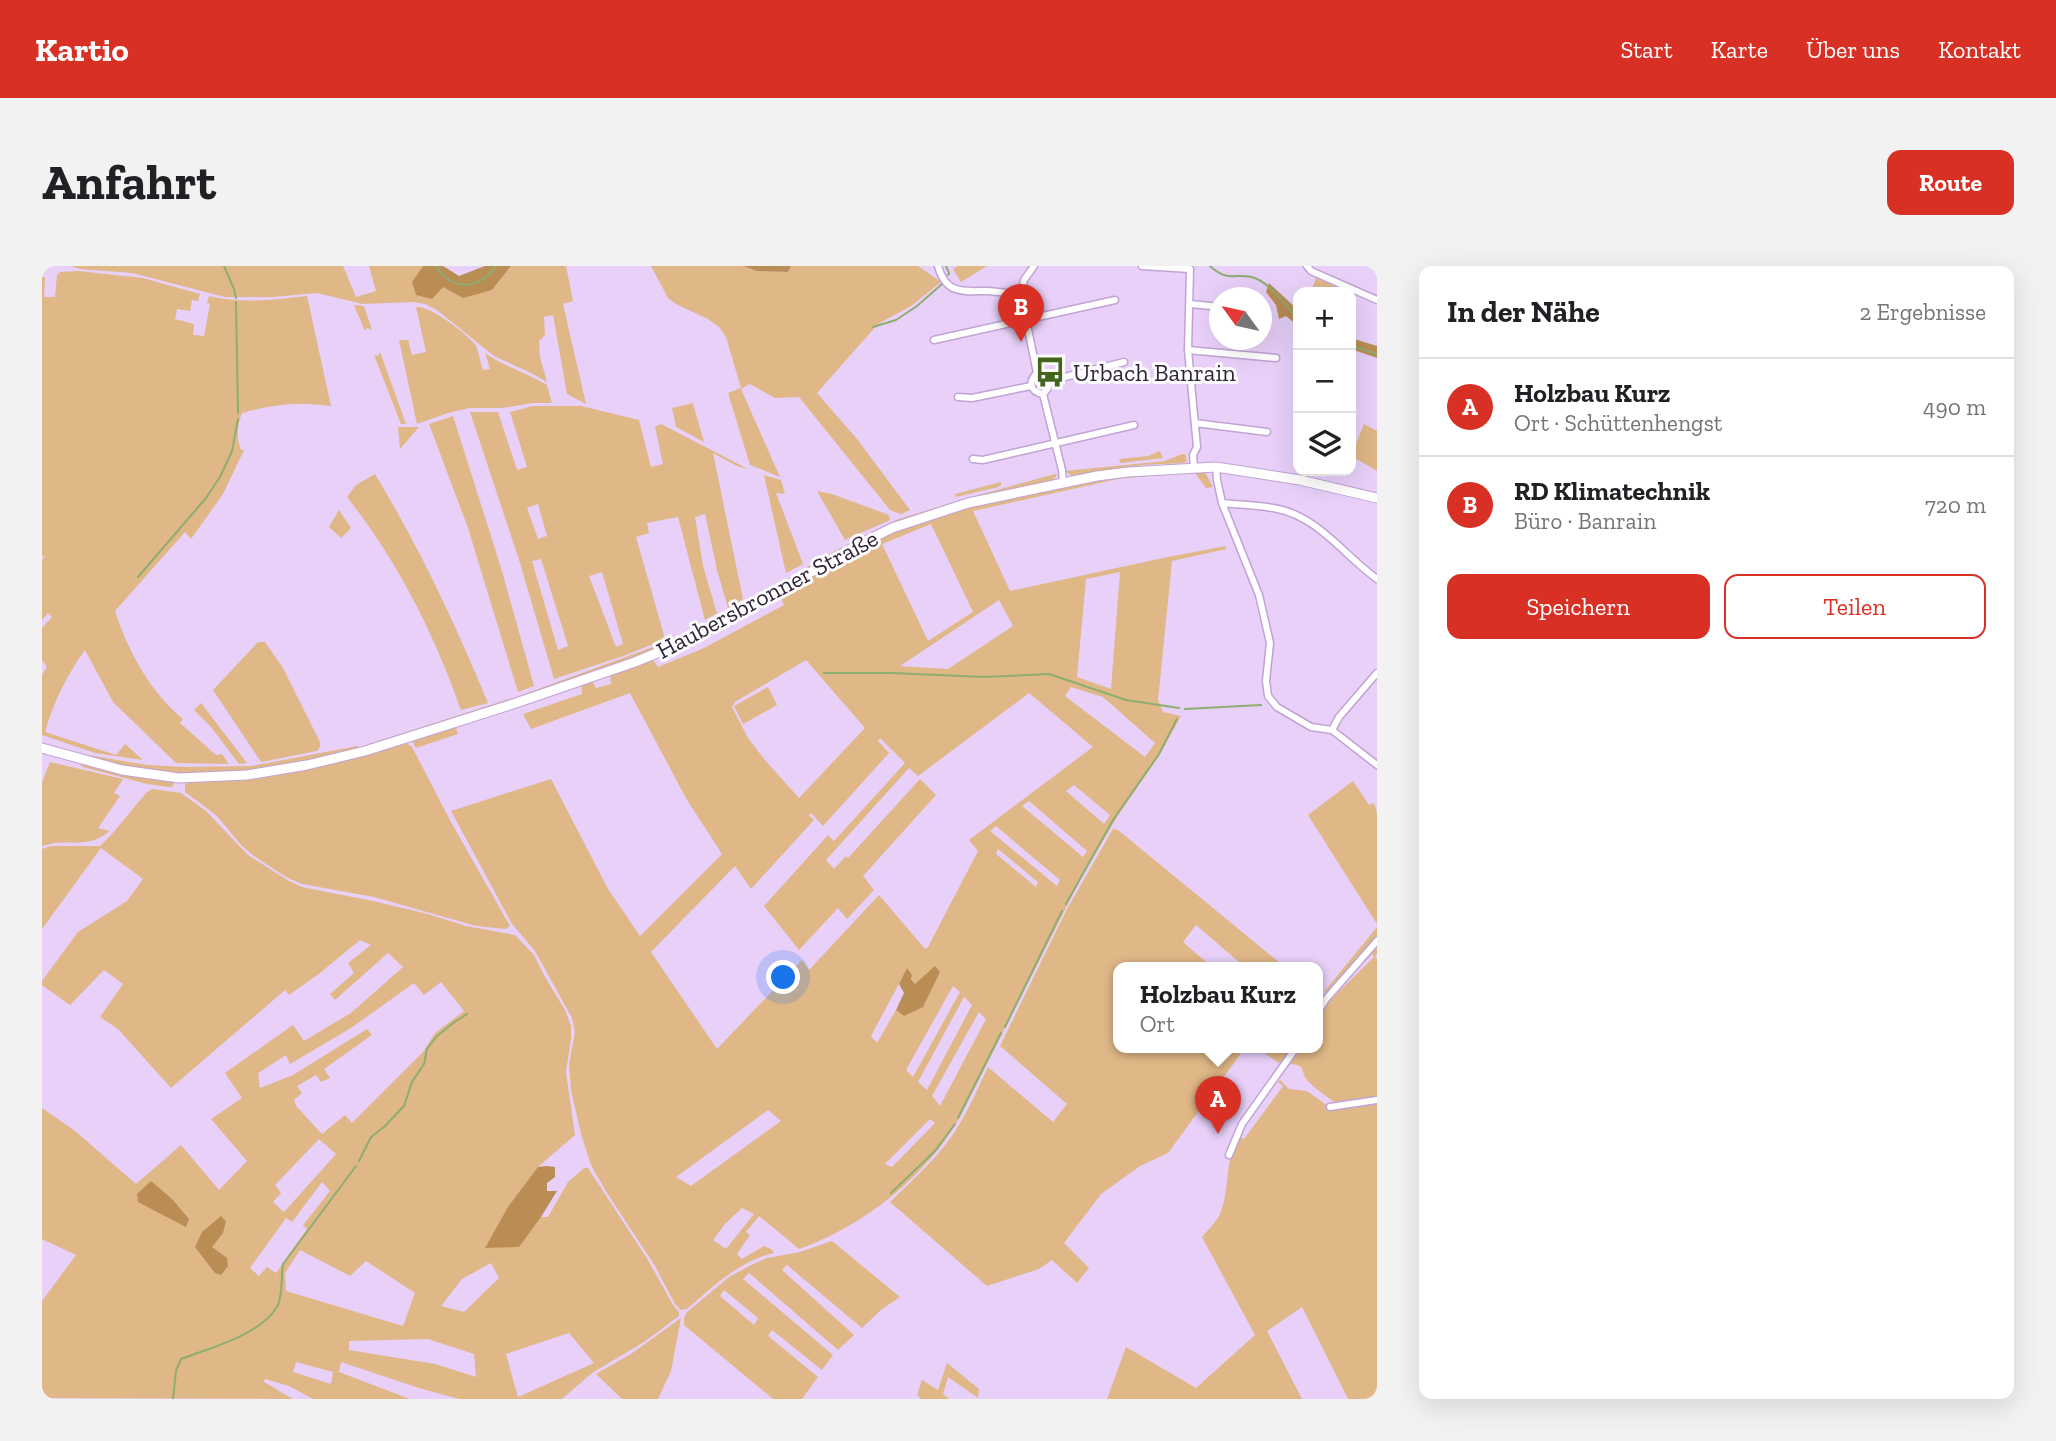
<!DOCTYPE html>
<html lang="de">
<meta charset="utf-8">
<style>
body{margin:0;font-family:"Zilla Slab",serif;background:#f2f2f2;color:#202124}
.controls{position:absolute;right:21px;top:21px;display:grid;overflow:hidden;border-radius:14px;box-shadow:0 7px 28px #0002}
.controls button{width:63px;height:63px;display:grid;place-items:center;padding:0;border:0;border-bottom:2px solid #e0e0e0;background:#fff;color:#202124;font:35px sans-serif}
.compass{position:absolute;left:1167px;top:21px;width:63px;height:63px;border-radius:50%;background:#fff;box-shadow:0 7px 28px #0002;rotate:303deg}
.you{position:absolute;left:742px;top:712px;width:24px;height:24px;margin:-18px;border:5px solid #fff;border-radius:50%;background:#1a73e8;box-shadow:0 0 0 10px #1a73e833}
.badge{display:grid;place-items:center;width:46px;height:46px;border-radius:50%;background:#d93025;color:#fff;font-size:23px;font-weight:700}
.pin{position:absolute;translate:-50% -58px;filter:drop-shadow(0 2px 4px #0008)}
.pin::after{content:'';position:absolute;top:37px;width:24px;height:21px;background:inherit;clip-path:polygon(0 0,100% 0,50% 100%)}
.popup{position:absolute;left:1071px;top:696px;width:210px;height:91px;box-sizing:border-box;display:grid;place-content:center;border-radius:14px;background:#fff;filter:drop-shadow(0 2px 5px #0005);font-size:23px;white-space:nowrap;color:#757577}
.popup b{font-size:26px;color:#202124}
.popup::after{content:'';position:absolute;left:50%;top:100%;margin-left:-14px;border:14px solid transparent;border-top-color:#fff}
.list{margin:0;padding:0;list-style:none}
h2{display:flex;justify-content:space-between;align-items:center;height:91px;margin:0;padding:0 28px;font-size:30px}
h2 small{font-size:23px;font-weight:400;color:#757577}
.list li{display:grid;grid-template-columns:46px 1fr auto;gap:21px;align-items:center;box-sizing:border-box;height:98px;padding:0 28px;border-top:2px solid #e0e0e0}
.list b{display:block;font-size:26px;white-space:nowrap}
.list p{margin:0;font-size:23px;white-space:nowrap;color:#757577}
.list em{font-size:23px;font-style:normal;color:#757577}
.actions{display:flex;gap:14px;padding:21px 28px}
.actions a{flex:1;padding:16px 0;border:2px solid #d93025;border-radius:14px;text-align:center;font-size:24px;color:#d93025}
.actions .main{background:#d93025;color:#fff}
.icon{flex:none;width:38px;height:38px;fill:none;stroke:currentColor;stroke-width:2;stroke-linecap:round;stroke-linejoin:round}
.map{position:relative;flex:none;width:1335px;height:1133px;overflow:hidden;border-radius:14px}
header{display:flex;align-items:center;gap:42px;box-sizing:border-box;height:98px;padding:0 35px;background:#d93025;color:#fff}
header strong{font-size:33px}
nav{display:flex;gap:38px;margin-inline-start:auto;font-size:24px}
.intro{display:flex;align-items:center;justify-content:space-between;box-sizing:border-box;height:168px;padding:0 42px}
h1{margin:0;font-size:49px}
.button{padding:18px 32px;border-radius:14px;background:#d93025;color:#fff;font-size:24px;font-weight:700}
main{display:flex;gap:42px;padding:0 42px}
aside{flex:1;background:#fff;border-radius:14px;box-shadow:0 7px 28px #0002}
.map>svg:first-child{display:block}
.green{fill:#e0b787;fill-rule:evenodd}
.forest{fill:#ba8d55}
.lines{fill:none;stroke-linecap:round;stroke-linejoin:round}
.stream{stroke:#8dad71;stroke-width:2}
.street-casing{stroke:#c0a3d4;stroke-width:9}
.secondary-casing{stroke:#c0a3d4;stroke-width:11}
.street{stroke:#fff;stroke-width:6}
.secondary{stroke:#fff;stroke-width:9}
.labels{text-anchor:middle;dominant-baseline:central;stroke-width:6;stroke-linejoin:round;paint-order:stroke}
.poi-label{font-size:24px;fill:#2f2437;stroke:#fcfcfc;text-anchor:start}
.street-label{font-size:24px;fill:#2f2437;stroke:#fcfcfc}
</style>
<header>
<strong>Kartio</strong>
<nav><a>Start</a><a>Karte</a><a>Über uns</a><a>Kontakt</a></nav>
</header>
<div class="intro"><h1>Anfahrt</h1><a class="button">Route</a></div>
<main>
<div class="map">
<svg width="1335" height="1133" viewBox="0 0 1335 1133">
<rect width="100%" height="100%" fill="#e8d0f9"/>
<g class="green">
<path d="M29 0H301L314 31 334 25 327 0H381L370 17 401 21 450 24 469 0H524L531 35 521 38 544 138 525 128 511 49 502 51 503 69 497 75 498 91 505 116 489 107 452 90 395 44 383 38 372 36 321 38 275 27 231 31H183L90 7 38 3Z"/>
<path d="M609 0H701L715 5 746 6 749 0H876L899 16 869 40 836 58 775 127 815 173 868 244 859 248 848 244 757 131 733 132 708 118 699 123 738 211 708 199 686 127 699 122 684 71 677 61 666 53 634 38 626 32Z"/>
<path d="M916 0H945L919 16 911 3Z"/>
<path d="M36 5 101 12 158 28 156 35 150 34 148 45 135 43 133 53 152 58 151 69 162 70 168 38 165 37 167 30C199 38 232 34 265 30L289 140C253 136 235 138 200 147 195 159 194 172 199 184H202L181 228 149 273 143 266 73 345C86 385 108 426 141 453L138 457 174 489 180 488 187 498 134 497 71 436 43 384C25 409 11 437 3 466L74 489 83 478 101 494 53 487 0 469V409L5 401 0 394V362L10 351 6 347 0 354V294L2 291 0 289V11H3L2 31H13L15 9 18 6Z"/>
<path d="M1274 12 1299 23 1298 26H1269Z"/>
<path d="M312 39 322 40 330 64 325 62 323 65Z"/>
<path d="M374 41C389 40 422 66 432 77 437 84 438 96 441 104L448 103 443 87C463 101 485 107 505 119L510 137H491L460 142H427L406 147 375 158 357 74H366L370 89 384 86Z"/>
<path d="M338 86 364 158H359L332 89 336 90Z"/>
<path d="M651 137V138L662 176 634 161 630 142Z"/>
<path d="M491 140H539L597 154 609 201 621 198 613 161 619 158 706 203 695 200 671 187 701 333 686 342 675 304 663 248 653 251 661 300 675 347 663 354 636 251 605 257 607 267 594 271 623 373 584 389 512 413 478 297 428 146H456L475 204 485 201 468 146ZM496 238 505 270 496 273 485 242ZM499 293 526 380 516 384 490 295ZM560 306 581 378 574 381 547 310Z"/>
<path d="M411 150 460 305 492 420 476 426 426 262 387 158Z"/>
<path d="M1322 158 1335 165V205L1309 190Z"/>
<path d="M356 161H377L358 183Z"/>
<path d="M1118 185 1121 192 1079 197 1077 193 1106 190Z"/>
<path d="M1140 188H1143L1145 195 1142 197 1099 199 1030 210 1023 205 1123 195Z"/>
<path d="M1160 205 1164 208 1171 221 1164 222 1153 207 1105 210 1076 213 931 245 968 325 1121 292 1184 280V283L1130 295 1116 434 1121 446 1139 450 1118 488 1075 551 1038 614 919 849C887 908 821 961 757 983L717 950 704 966 708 969 695 988 700 993 722 980 729 983 732 987C697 995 672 1020 645 1043L639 1044 633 1038 613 1000 565 927 549 899 539 868 529 824 527 799 533 766 530 752 493 685 470 658 409 545 509 513 566 623 598 670 680 588 645 534 588 427 489 463 481 448 540 428 539 418 550 414 554 422 569 418 568 408 610 392 616 401 662 382 742 339 737 328 815 282 854 264 924 241 1080 209ZM889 258 931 346 886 375 840 278ZM1078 306 1069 423 1035 411 1044 313ZM957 334 971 360 906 403 858 400ZM764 394 823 462 757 532 722 493 706 472 690 441 693 436ZM1029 421 1061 431 1113 477 1103 491 1023 430ZM987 427 1051 481 927 574 936 585 886 681 883 683 837 629 767 704 760 694 675 783 609 686 693 600 709 623 772 554 767 549 769 547 781 560 847 487 836 475 838 472 863 497 792 575 786 569 722 640 757 684 796 642 805 653 832 624 821 610 894 529 878 513 806 592 804 590 792 603 784 594 867 502 876 510ZM1032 519 1068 549 1062 558 1024 525ZM987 535 1045 585 1041 591 980 540ZM954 560 1018 614 1015 620 948 565ZM956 583 996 616 994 621 954 588ZM865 703 873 719 862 750 854 744 835 777 829 770ZM911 720 918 726 871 811 864 804ZM922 731 930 739 885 824 876 816ZM937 746 944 753 898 840 890 830ZM726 844 739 855 649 920 634 911ZM888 853 893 857 850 901 843 898ZM700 942 712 948 684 983 671 974 683 958Z"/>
<path d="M333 208C377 281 413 357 446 437L419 444C393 369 355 294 305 231L314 219Z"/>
<path d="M1013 208 1015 209 1011 214 1004 217 886 246 734 322 735 319 787 288 854 254 915 235Z"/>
<path d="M722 209 739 214 743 228 734 227 761 298 744 307Z"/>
<path d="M959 216V219L956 221 914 231 913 228Z"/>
<path d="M775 225 790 228 847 249 848 254 803 274Z"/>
<path d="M297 244 309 262 299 272 287 261Z"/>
<path d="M726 324 729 325 647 369 603 388 477 433V430L619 378 688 345Z"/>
<path d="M216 376H223L241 402 278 476V481L275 485 219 496 171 424Z"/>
<path d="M726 421 735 439 701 458 692 440Z"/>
<path d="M467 433 471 435 329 479 327 478Z"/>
<path d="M159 437 205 497 197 498 169 461 152 444Z"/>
<path d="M414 461 416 468 374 482 371 476 373 474Z"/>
<path d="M363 476 370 481 410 558 468 660 464 663 434 660 332 631 260 618 244 611 212 590 200 580 174 549 143 526V519L147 515 181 514Z"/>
<path d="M315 480 317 482C259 497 201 510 141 508 106 507 72 498 40 488L105 499 142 501 210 500Z"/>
<path d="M8 496 81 513 72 527 78 530 56 562 68 565C43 585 26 571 0 580V516Z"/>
<path d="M39 497 129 514 132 517 130 521H127L105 518 41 501 38 498Z"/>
<path d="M1311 515 1327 539 1332 537 1335 547V658L1266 549Z"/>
<path d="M110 523 139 527 164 545 206 589 247 615 260 621 331 635 386 648 424 660 473 669 492 689 503 711 523 744 529 760V773L524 806 533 869 496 901 443 982 477 980 499 951H506L526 916 542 902H546L606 994 631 1039 637 1046V1050L602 1076 550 1107 520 1133H417L377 1122 299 1096 297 1106 368 1133H271L247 1120 223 1113 222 1116 251 1133 0 1132V1035L34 989 0 973V842L33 865 94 918 139 879 177 924 205 895 169 853 200 832 183 807 251 759 262 775 309 747 361 701 346 687 293 734 288 728 312 707 306 697 329 679 318 674 278 707 247 729 243 724 129 822 76 763 58 751 81 718 62 704 28 739 0 719V715L36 666 85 635 101 613 59 582 0 663V583L9 580H58L70 568 104 527ZM399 716 422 745 393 767 381 786 310 857 303 849 280 868 254 840 252 834 260 827 255 820 274 809 279 816 288 812 282 803 330 769 325 763 251 809 218 822 216 807 244 789 248 798 309 762 372 717 382 729ZM277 873 294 888 242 946 231 936 239 927 233 919ZM280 916 288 925 261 959 265 963 234 1007 225 1001 217 1010 208 1002 244 952 250 956ZM258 984 308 1010 324 995 373 1027 361 1060 244 1025 243 1007ZM449 997 457 1012 422 1046 399 1040 420 1013ZM527 1067 552 1097 476 1131 464 1088ZM386 1073 432 1088 434 1111 393 1098 307 1084V1075ZM254 1096 291 1106 289 1118 251 1106Z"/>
<path d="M1071 563 1076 564 1244 702H1204L1154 659 1141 676 1171 702H1076V782H1203L1126 887 1098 900 1059 928 1022 977 1047 1002 1035 1017 1010 994 997 1003 945 1020 848 936C873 912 899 889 917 859 928 841 937 820 946 801L1011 856 1025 838 958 780 1025 643Z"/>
<path d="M1335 661V670C1323 685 1297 721 1281 727Z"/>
<path d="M1335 676V688L1333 691 1335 693V831L1292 836C1285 830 1276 825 1269 818 1255 806 1268 795 1240 799L1215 782H1276V746L1332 691 1330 688 1288 732Z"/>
<path d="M1238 814 1247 823 1265 825 1290 843 1335 837V1133H1306L1260 1041 1225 1065 1260 1133H1065L1084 1081 1154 1122 1213 1069 1160 971C1165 965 1173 957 1177 950 1189 925 1181 897 1197 870L1202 873 1241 820 1236 816Z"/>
<path d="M790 975 858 1031 840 1043 820 1062 745 999 740 1004 812 1069 796 1084 707 1007 701 1013 791 1089 780 1104 730 1064 726 1070 776 1111 760 1133H731L642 1059V1053L644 1047 687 1011 707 1000 725 992 758 986ZM682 1024 716 1052 712 1059 678 1030Z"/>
<path d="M639 1052 629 1105 616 1133H580L554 1108 589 1088Z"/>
<path d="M905 1097 937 1123 936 1132 906 1111 901 1128 907 1133H879L875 1129 880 1114 896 1124Z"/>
</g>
<g class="forest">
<path d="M381 0H401L417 10 443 0H469L450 24 421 32 401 21 390 33 374 29 370 16Z"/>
<path d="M701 0H749L746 6 715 5Z"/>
<path d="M1227 17 1256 44V60L1244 50 1237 53 1234 39 1224 26Z"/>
<path d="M1309 72 1335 80V92L1309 83Z"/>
<path d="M893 700 898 706 881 741 862 750 854 744 862 727 857 718 865 702 870 709 869 713 873 718Z"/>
<path d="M504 900 513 901V911L505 917V925H515L499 951 477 981 443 982 466 941 496 901Z"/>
<path d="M109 915 130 933 147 953 144 961 96 936 95 928Z"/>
<path d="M179 950 184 955 181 967 170 981 185 992 186 1000 179 1009 173 1007 153 981 160 966Z"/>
</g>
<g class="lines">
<g class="stream">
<path d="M182 0 192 23 194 32"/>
<path d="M394 0C411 26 436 24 454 0"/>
<path d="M904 0 907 7 906 9"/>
<path d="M1168 0C1188 19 1197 4 1215 13 1229 19 1246 42 1256 53"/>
<path d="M194 36 196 147"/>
<path d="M831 61 854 54 875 40 900 18"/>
<path d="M1309 79 1335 88"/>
<path d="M96 311 164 232 178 211 190 185 196 153"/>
<path d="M782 407H849L942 411 1007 408 1084 434 1137 442"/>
<path d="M1143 443 1219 439"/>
<path d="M1024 638 1071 554 1117 488 1135 453"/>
<path d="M963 761 1020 645"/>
<path d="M916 852 959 767"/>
<path d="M317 895 329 871 342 861 362 840 370 816 382 798 385 783 394 771 411 757 425 748"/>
<path d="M849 927 893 885 913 858"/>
<path d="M131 1133 134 1105 139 1093C168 1082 218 1069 235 1041 241 1031 239 1010 241 998L314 900"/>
</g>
<g class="street-casing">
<g id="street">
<path d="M896 0C904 29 921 25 945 25 957 26 968 27 979 29"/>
<path d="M992 0 982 14 979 29 995 107C986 116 988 126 1001 128"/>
<path d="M1100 0 1148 3 1146 84 1155 181 1151 189 1152 202"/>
<path d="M1265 0 1269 5 1335 34"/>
<path d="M1149 38 1178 41"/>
<path d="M892 74 1073 34"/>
<path d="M1146 84 1234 92"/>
<path d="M995 107 1005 110C1009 118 1007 122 1001 128"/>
<path d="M1007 115 1082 96"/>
<path d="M1001 128 1020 204 1021 217"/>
<path d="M916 131 930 132 989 120"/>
<path d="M1153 157 1225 166"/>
<path d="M931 193 941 194 1092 159"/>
<path d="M1174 201 1175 214 1180 237 1217 329 1228 377 1224 415 1226 430 1235 441 1269 461 1290 464 1335 499"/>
<path d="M1180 237C1198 239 1218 239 1236 243 1276 251 1303 290 1335 313"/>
<path d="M1290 464 1297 451 1335 407"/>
<path d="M1276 746 1284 733 1335 675"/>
<path d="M1288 841 1335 834"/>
<path d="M1187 889 1200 858 1254 782"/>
</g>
</g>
<g class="secondary-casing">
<path id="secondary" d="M0 482 80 504 137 512 205 509 265 499 323 485 474 437 593 396 651 372 689 352 814 280 850 262 926 237 1055 210 1086 206 1174 201 1258 214 1335 232"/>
</g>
<use href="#street" class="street"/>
<use href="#secondary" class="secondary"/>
</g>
<defs>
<g id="bus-bare" transform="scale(2.415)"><path d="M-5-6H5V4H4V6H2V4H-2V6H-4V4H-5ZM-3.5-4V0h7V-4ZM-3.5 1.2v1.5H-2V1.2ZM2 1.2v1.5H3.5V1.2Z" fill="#43651d" stroke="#fcfcfc" stroke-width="2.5" paint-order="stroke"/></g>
</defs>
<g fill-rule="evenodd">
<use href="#bus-bare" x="1008" y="106"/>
</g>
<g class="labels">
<g class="poi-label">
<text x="1031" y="106">Urbach Banrain</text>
</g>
<g class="street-label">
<text transform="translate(725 328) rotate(-28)">Haubersbronner Straße</text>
</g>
</g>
</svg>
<div class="controls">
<button>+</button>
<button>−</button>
<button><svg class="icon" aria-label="layers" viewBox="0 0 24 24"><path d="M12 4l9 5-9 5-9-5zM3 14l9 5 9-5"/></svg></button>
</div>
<svg class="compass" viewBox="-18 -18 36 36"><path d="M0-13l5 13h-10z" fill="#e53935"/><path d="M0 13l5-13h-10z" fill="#757577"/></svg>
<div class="you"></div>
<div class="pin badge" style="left:1176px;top:868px">A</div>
<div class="popup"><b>Holzbau Kurz</b>Ort</div>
<div class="pin badge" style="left:979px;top:76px">B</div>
</div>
<aside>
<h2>In der Nähe<small>2 Ergebnisse</small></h2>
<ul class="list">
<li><span class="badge">A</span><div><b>Holzbau Kurz</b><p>Ort · Schüttenhengst</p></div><em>490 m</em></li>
<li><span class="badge">B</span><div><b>RD Klimatechnik</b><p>Büro · Banrain</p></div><em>720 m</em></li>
</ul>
<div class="actions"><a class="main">Speichern</a><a>Teilen</a></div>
</aside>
</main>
